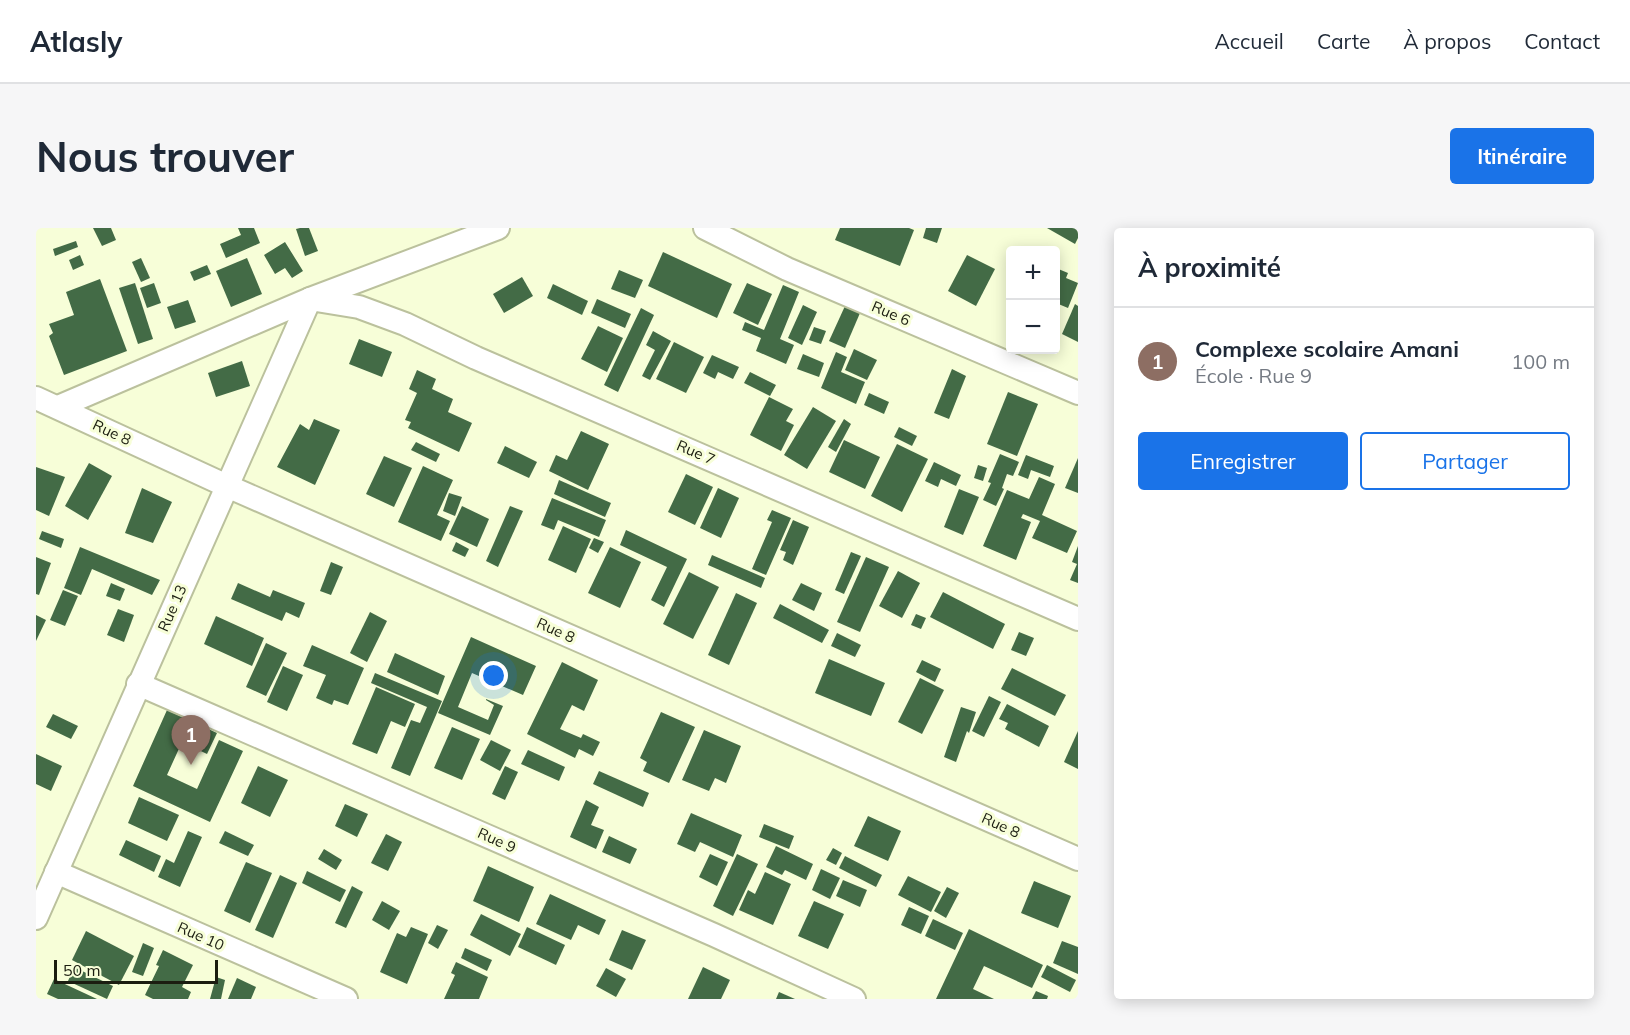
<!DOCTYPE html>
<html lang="fr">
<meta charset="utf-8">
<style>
body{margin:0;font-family:Mulish,sans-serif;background:#f6f6f7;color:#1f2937}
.controls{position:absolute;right:18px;top:18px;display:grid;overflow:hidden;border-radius:6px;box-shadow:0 3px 15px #0003}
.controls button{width:54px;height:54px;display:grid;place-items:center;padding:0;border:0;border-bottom:2px solid #e0e1e3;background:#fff;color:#1f2937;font:30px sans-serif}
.scale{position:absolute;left:18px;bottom:15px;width:164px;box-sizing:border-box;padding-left:6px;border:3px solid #1b1d10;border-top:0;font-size:16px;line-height:21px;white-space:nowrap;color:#1b1d10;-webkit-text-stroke:4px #f7fed8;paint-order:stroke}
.you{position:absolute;left:458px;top:448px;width:21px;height:21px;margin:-15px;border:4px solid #fff;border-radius:50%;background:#1a73e8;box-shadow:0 0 0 9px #1a73e833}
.badge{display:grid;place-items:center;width:39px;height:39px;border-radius:50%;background:#1a73e8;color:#fff;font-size:20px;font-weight:700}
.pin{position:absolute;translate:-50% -50px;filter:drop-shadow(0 2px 3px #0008)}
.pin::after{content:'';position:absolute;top:32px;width:21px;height:18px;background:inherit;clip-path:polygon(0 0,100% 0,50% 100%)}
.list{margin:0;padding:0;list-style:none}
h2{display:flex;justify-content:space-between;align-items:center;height:78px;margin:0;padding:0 24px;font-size:26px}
h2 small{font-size:20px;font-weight:400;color:#747a83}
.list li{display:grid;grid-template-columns:39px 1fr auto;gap:18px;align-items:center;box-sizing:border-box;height:108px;padding:0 24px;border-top:2px solid #e0e1e3}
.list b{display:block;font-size:22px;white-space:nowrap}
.list p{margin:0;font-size:20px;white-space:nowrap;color:#747a83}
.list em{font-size:20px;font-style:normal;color:#747a83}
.actions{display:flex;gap:12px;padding:18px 24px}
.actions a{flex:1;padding:14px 0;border:2px solid #1a73e8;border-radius:6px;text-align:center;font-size:21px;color:#1a73e8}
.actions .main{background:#1a73e8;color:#fff}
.map{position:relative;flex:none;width:1042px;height:771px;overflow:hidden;border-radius:6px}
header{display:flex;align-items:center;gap:36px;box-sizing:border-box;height:84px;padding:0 30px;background:#fff;border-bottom:2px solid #e0e1e3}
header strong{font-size:28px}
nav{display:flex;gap:33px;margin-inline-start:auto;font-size:21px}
.intro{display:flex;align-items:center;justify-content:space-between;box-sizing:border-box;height:144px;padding:0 36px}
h1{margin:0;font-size:42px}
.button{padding:15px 27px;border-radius:6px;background:#1a73e8;color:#fff;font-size:21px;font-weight:700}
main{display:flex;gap:36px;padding:0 36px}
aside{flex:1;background:#fff;border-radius:6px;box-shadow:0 3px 15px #0003}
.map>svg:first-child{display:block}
.building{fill:#436b46}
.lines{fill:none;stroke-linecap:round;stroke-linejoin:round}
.street-casing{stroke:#bbc19d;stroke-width:26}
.street{stroke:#fff;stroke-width:22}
.labels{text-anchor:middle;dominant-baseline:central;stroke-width:6;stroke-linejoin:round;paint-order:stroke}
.street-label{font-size:15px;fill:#1b1d10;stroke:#f7fed8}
</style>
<header>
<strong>Atlasly</strong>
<nav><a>Accueil</a><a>Carte</a><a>À propos</a><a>Contact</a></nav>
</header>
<div class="intro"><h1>Nous trouver</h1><a class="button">Itinéraire</a></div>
<main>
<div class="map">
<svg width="1042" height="771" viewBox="0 0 1042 771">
<rect width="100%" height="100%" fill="#f7fed8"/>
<g class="building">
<path d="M57 0H75L80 12 66 18Z"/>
<path d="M202 0H218L224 15 190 30 184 16 205 7Z"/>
<path d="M264 0H273L282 23 269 28 260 1Z"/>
<path d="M804 0H873L878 2 864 38 799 12Z"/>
<path d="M890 0H906L901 15 887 10Z"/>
<path d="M1011 0H1042V10L1039 16Z"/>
<path d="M40 13 42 19 19 28 17 21Z"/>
<path d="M249 14 267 43 256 50 249 40 239 46 228 27Z"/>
<path d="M627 24 696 56 681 90 612 58Z"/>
<path d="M44 27 48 37 37 42 33 32Z"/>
<path d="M931 27 959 41 940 78 912 63Z"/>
<path d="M105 30 114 50 105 54 96 34Z"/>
<path d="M211 30 226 66 195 79 180 43Z"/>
<path d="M171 37 175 46 158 53 154 44Z"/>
<path d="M1020 40 1032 45 1030 50 1042 55 1032 80 1020 75 1022 59 1020 58Z"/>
<path d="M583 42 607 52 599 70 575 61Z"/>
<path d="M486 49 497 68 468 85 457 66Z"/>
<path d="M64 51 91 123 28 147 13 108 17 105 13 96 38 87 30 64Z"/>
<path d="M99 55 117 111 102 116 83 60Z"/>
<path d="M118 55 125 75 111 80 104 60Z"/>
<path d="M711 55 736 66 722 97 697 85Z"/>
<path d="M517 56 552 73 546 87 511 70Z"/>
<path d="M747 57 763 64 744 111 758 117 750 136 720 123 725 110 706 102 709 94 728 102Z"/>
<path d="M561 71 595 86 589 100 555 85Z"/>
<path d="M152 72 160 94 139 101 131 79Z"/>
<path d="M1039 76 1042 78V114L1026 106Z"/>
<path d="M767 77 781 84 766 117 752 110Z"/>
<path d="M809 78 824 85 809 120 793 113Z"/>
<path d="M605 80 618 87 582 164 568 157Z"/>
<path d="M562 98 587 110 571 144 545 131Z"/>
<path d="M778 99 790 103 785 116 773 112Z"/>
<path d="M617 103 635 113 614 152 606 148 619 122 610 117Z"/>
<path d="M323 111 356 124 346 149 313 136Z"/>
<path d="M638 114 668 129 650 165 620 151Z"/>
<path d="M818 121 841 132 831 152 809 142Z"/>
<path d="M800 124 811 129 805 144 829 154 820 176 785 160Z"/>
<path d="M767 126 788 135 783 149 761 141Z"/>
<path d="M676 127 703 139 697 151 682 144 679 151 667 145Z"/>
<path d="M206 133 214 158 180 169 172 145Z"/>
<path d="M916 141 930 148 913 191 898 185Z"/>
<path d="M381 142 400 151 396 161 417 171 412 184 436 195 423 224 372 200 375 194 369 192 381 165 373 161Z"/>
<path d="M714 144 740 157 734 168 708 155Z"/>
<path d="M972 164 1002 176 981 228 951 216Z"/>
<path d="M833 165 853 174 848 186 828 177Z"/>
<path d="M733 169 757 181 750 193 758 197 745 223 714 207Z"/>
<path d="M777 179 800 193 771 241 748 227Z"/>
<path d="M278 191 304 202 279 257 241 239 264 196 273 202Z"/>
<path d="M808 191 815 196 800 224 792 219Z"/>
<path d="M863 199 881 208 876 218 858 209Z"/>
<path d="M545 203 573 216 552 262 513 243 520 227 531 232Z"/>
<path d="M808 212 844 229 829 261 793 244Z"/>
<path d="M380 214 404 226 400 234 375 222Z"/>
<path d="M861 216 892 231 866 284 835 268Z"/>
<path d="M469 218 501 234 493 250 461 235Z"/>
<path d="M964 226 983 234 977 248 971 246 966 260 968 261 960 278 947 272 955 255 952 254Z"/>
<path d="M990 227 1018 238 1014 249 995 242 992 251 982 247Z"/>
<path d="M348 228 376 240 358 279 330 266Z"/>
<path d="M1042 230V265L1029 260Z"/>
<path d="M898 234 925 247 920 258 905 251 902 259 889 253Z"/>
<path d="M53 235 76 248 52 292 29 278Z"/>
<path d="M942 237 951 240 947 253 938 250Z"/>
<path d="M387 238 417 252 401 287 414 293 405 313 362 294Z"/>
<path d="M0 239 29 249 13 288 0 282Z"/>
<path d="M650 246 677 259 659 297 632 284Z"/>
<path d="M1003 249 1019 256 1006 287 1041 303 1031 325 996 310 1004 293 987 286 985 290 995 294 980 332 947 318 971 262 993 271Z"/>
<path d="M523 252 575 275 569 289 518 266Z"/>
<path d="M106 260 136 274 117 315 89 305Z"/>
<path d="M682 260 703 270 685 310 664 300Z"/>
<path d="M923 261 943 269 927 307 908 299Z"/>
<path d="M413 265 426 269 419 288 407 283Z"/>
<path d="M516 270 570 292 563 309 522 292 518 302 505 297Z"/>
<path d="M426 278 453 291 441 319 413 306Z"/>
<path d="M474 278 487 283 462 339 450 333Z"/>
<path d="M736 282 755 290 730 347 716 341 736 294 731 292Z"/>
<path d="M757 292 773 299 757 337 747 332 750 324 744 322Z"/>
<path d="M527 298 555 311 540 345 512 332Z"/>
<path d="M590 302 651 331 628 379 615 372 631 339 584 317Z"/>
<path d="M6 303 28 311 25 320 3 311Z"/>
<path d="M558 310 568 314 562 325 553 320Z"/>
<path d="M420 314 433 321 429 329 416 323Z"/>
<path d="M1042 318V355L1034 352 1041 336 1036 334Z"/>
<path d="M44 319 124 352 116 367 56 341 45 367 28 360Z"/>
<path d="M574 319 605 334 584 380 552 365Z"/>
<path d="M815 324 825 328 808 366 799 362Z"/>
<path d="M676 327 729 350 725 360 672 337Z"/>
<path d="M0 329 15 335 3 367 0 366Z"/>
<path d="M830 329 853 339 824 404 801 394Z"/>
<path d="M295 334 307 339 295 367 284 363Z"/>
<path d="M862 343 884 355 866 390 843 378Z"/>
<path d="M653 344 683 359 657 411 627 396Z"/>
<path d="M75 355 89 361 84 373 70 368Z"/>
<path d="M202 355 234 369 237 362 269 375 263 390 250 384 246 393 195 371Z"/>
<path d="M765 355 786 365 778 383 756 372Z"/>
<path d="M27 362 42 368 29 398 14 392Z"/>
<path d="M907 364 969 396 957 421 894 389Z"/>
<path d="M700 365 721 375 693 437 672 427Z"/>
<path d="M744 376 793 402 786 415 737 390Z"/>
<path d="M82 381 98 387 88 414 71 407Z"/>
<path d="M334 384 351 393 331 434 314 425Z"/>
<path d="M880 386 890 390 885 401 875 397Z"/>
<path d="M0 387 10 392 0 413Z"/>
<path d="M180 388 228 410 216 438 168 416Z"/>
<path d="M983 404 998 410 990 428 975 422Z"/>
<path d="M801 405 825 417 819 429 795 418Z"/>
<path d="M435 409 500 438 487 467 436 445 422 479 452 492 458 477 450 472V471L467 478 454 507 402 485Z"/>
<path d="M230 415 251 425 230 468 210 459Z"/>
<path d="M276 417 328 440 312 477 298 472 296 477 280 470 290 447 267 438Z"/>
<path d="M359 425 409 448 402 467 351 444Z"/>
<path d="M793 431 849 455 835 488 779 465Z"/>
<path d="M886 432 905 441 899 454 880 444Z"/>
<path d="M526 434 562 452 548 483 536 477 524 501 545 510 547 506 564 514 557 528 543 521 539 530 491 506Z"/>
<path d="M247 438 267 447 251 483 231 474Z"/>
<path d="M976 440 1030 467 1019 488 965 461Z"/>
<path d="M339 445 406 473 374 548 355 540 375 492 384 495 391 479 335 455Z"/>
<path d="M884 450 908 462 886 506 862 494Z"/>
<path d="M340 459 379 476 369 499 355 493 341 526 316 516Z"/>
<path d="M953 468 965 474 948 509 936 503Z"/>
<path d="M971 476 1013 498 1003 519 969 501 972 495 963 491Z"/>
<path d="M925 479 940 484 933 505 931 503 920 534 908 529Z"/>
<path d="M131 482 181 505 171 526 146 514 131 547 161 561 183 512 207 523 174 594 97 558Z"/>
<path d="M625 484 659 499 633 555 607 543 611 534 604 530Z"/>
<path d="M17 486 42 498 35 511 10 499Z"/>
<path d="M416 499 444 511 426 552 398 540Z"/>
<path d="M668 502 705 518 690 555 679 550 673 563 646 552Z"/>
<path d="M1042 503V541L1028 534Z"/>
<path d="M455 512 475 522 464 543 444 532Z"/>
<path d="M492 522 529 539 523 553 485 536Z"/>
<path d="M0 526 26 538 15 563 0 556Z"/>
<path d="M222 538 252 552 234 589 205 575Z"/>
<path d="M469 538 482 544 469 572 456 566Z"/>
<path d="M563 543 613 565 607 579 557 556Z"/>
<path d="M103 569 143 587 131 613 92 595Z"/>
<path d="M550 572 563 579 555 597 568 602 560 621 534 609Z"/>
<path d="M309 576 332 586 321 609 299 598Z"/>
<path d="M655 585 706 607 697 629 664 614 659 624 641 616Z"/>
<path d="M832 588 865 603 852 633 818 618Z"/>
<path d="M728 596 758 608 753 621 723 609Z"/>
<path d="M152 603 166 609 144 659 122 649 130 631 138 635Z"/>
<path d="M189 603 218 617 212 628 183 615Z"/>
<path d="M350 606 366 614 352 643 335 635Z"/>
<path d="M573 608 601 621 594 636 566 624Z"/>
<path d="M90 612 125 628 118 644 83 627Z"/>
<path d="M740 618 777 636 770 652 749 642 746 647 730 639Z"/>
<path d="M797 620 806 625 800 637 790 632Z"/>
<path d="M288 621 306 632 300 642 282 631Z"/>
<path d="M674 626 692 634 681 658 663 649Z"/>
<path d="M701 626 722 636 697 688 677 678Z"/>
<path d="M809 628 846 647 840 659 803 640Z"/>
<path d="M210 634 236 645 214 695 188 683Z"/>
<path d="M452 638 498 659 483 694 437 673Z"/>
<path d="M785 641 804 650 794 671 776 662Z"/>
<path d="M271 643 310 662 304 674 266 655Z"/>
<path d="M729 644 755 656 737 697 703 682 712 662 719 666Z"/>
<path d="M244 647 261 655 237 710 219 702Z"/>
<path d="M872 648 905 664 895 684 862 667Z"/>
<path d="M807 652 831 662 824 679 800 668Z"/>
<path d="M998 653 1035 668 1022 700 985 685Z"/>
<path d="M316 658 327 664 310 700 299 695Z"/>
<path d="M911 659 923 665 910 690 898 683Z"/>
<path d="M514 666 570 692 563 707 542 697 535 712 500 696Z"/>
<path d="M346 673 364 683 353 702 336 692Z"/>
<path d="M778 673 808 686 792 721 762 708Z"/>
<path d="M873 679 893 688 885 706 865 697Z"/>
<path d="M445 686 485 706 474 728 434 707Z"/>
<path d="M897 691 927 705 919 722 889 708Z"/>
<path d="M401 697 412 702 402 721 392 715Z"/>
<path d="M375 699 392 706 371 756 344 744 361 705 370 709Z"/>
<path d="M491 699 529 717 520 737 482 719Z"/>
<path d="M933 701 1007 737 996 760 948 738 937 761 958 771H900Z"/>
<path d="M586 702 610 712 596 742 573 732Z"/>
<path d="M50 703 98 728 83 757 36 732Z"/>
<path d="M1026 713 1042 719V746L1017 735Z"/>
<path d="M107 715 118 720 107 748 96 744Z"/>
<path d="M429 720 456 732 451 743 425 730Z"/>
<path d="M127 722 157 737 146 759 155 764 152 771H117L109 767 123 738 120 737Z"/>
<path d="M420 734 452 749 443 771H408L419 747 415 745Z"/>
<path d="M1011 737 1040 752 1034 764 1005 749Z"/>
<path d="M38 739 77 758 71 771 32 753Z"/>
<path d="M667 739 694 752 685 771H652Z"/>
<path d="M570 740 590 751 580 769 560 758Z"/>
<path d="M180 749 189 752 185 771H174Z"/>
<path d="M201 750 220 759 215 771H192Z"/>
<path d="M18 751 61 771H22L11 766Z"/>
<path d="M1000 763 1012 768 1011 771H996Z"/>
<path d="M743 764 759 771H740Z"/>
</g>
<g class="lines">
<g class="street-casing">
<g id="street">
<path d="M669 0 751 41 1042 165"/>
<path d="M0 170 191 258 1042 631"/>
<path d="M22 179 274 71 462 0"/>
<path d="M102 456 678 707 818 771"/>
<path d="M20 644 310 771"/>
<path d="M0 690 274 71 323 79 369 96 440 130 1042 391"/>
</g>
</g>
<use href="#street" class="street"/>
</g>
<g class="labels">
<g class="street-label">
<text transform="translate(855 85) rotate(23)">Rue 6</text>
<text transform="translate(76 204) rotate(25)">Rue 8</text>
<text transform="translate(660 224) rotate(23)">Rue 7</text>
<text transform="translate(136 380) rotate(-66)">Rue 13</text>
<text transform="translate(520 402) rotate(24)">Rue 8</text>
<text transform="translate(965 597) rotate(24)">Rue 8</text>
<text transform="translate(461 612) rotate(24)">Rue 9</text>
<text transform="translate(165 708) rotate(24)">Rue 10</text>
</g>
</g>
</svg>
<div class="controls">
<button>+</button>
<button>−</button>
</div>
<div class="scale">50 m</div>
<div class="you"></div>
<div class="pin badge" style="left:155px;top:537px;background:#8d6e63">1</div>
</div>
<aside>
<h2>À proximité<small></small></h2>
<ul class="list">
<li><span class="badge" style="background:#8d6e63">1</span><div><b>Complexe scolaire Amani</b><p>École · Rue 9</p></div><em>100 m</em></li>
</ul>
<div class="actions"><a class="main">Enregistrer</a><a>Partager</a></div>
</aside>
</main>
